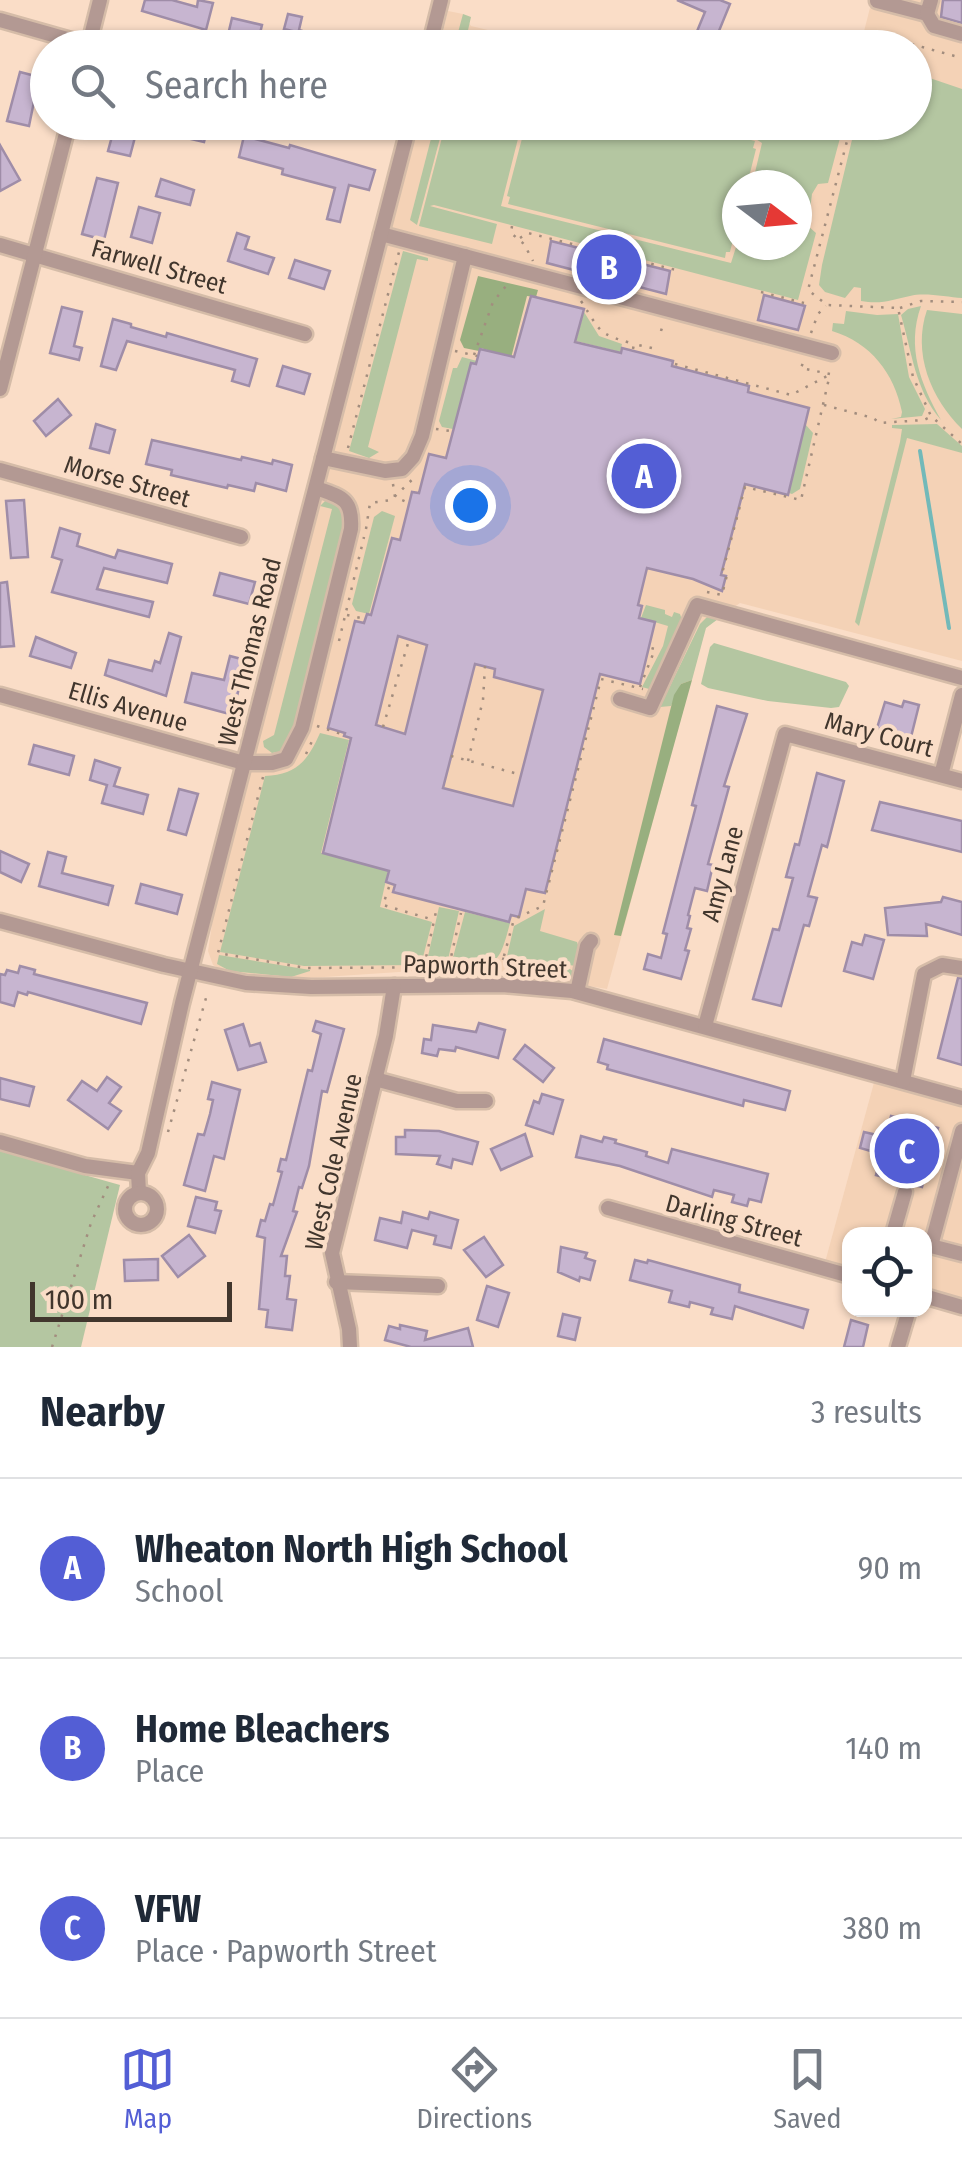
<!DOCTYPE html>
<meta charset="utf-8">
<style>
body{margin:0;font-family:"Fira Sans Condensed",sans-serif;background:#f2f2f3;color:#1f2937}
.controls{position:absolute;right:30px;bottom:30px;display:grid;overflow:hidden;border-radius:20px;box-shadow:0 2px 8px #0004}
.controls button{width:90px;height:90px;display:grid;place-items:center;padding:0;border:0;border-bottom:2px solid #e0e1e3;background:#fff;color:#1f2937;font:50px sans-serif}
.compass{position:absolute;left:722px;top:170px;width:90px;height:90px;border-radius:50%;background:#fff;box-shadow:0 2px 8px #0004;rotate:106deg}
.scale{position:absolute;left:30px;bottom:25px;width:202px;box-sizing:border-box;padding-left:10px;border:5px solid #41362d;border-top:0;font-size:28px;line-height:35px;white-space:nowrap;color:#41362d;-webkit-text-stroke:8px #faddc7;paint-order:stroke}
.you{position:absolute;left:470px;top:505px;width:35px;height:35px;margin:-25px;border:8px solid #fff;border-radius:50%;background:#1a73e8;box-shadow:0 0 0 15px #1a73e833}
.badge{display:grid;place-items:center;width:65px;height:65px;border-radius:50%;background:#535ed5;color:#fff;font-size:32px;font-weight:700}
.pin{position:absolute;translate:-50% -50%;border:5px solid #fff;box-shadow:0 2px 10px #0006}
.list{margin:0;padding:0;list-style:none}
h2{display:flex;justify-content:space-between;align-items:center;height:130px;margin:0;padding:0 40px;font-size:42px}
h2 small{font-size:32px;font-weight:400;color:#747a83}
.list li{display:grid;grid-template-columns:65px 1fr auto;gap:30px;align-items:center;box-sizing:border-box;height:180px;padding:0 40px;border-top:2px solid #e0e1e3}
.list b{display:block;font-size:38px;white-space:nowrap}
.list p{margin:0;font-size:32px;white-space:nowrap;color:#747a83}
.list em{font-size:32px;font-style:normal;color:#747a83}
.icon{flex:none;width:55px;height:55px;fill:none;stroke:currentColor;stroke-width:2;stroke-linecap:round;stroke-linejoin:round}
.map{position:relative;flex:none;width:962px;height:1347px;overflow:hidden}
.search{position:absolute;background:#fff;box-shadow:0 2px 8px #0004;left:30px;right:30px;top:30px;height:110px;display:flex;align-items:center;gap:25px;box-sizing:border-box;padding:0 35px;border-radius:55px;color:#747a83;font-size:38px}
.sheet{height:670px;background:#fff}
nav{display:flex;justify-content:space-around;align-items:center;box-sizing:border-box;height:140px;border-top:2px solid #e0e1e3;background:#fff;font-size:28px;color:#747a83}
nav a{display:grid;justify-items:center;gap:5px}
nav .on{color:#535ed5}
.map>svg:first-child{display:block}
.built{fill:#f4d2b6;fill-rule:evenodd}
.green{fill:#b4c6a1}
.forest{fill:#98af7f}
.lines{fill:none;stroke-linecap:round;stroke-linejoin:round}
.stream{stroke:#72b9b9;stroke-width:4}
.building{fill:#c7b5d0;stroke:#9f8da8;stroke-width:2.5;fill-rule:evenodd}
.minor-casing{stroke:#d5bca8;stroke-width:19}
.path{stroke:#a28d7e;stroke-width:2.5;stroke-dasharray:2.5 8;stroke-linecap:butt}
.minor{stroke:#b39993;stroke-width:14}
.labels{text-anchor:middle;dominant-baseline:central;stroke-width:8;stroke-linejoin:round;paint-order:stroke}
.street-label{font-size:25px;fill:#41362d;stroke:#faddc7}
</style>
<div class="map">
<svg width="962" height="1347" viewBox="0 0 962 1347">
<rect width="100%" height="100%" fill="#faddc7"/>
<g class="built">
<path d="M872 0H962V661L740 603 706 627 607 989 474 967 294 979 228 974 213 965 208 951 213 918 419 123 914 122V48L860 47ZM737 185H797V245H737Z"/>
<path d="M448 11 463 14 471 26 559 47 439 48Z"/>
<path d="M875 1079 962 1103V1304L925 1294 924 1234H850L849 1273 824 1266Z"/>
</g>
<g class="green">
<path d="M463 14 471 17 466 39 482 42 485 33 539 47 465 48V44L463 47H454Z"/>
<path d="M915 73 962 89V298C947 297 924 292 910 296 894 299 882 305 861 301V288L854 287 845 298 825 292 819 285 822 265 856 123 914 122Z"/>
<path d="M446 122 522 123 501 206 731 263 737 244 797 245V185H752L762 143 751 136 697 123H756L774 130 777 123H844L828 183 818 184 812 194 808 226 816 233 798 300 434 205 430 206 497 224 492 244 419 226Z"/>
<path d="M435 123H444L417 225 410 220Z"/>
<path d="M526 123H682L755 141 753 148 756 149 747 185H737V223L730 252H726L725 258 508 204 510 197 507 196Z"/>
<path d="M403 251 428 258V261L417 259 368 447 379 452 369 458 349 451Z"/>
<path d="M921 306C906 348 921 384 941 420 915 390 912 352 901 315L908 309Z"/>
<path d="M927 310 962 314V429C931 399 912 353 927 310Z"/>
<path d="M846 311 877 315 898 314 909 377 925 409 922 416 891 419 901 417 902 412C894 373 871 343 832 331L833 323 844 324Z"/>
<path d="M584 312 599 336 622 344 620 352 576 341Z"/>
<path d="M462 357 477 361V364L471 363 453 429 442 427 439 421 453 368H457Z"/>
<path d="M805 424 813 433 800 489 792 494 789 493Z"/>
<path d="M937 424 962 446V453L907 438 859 626 855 622 900 442 902 429 892 428V425Z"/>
<path d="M327 499 337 502 348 516 295 736 283 751 272 753 264 747 263 741 274 735 332 509 320 506Z"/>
<path d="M382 511 395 516 369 614 356 611 352 604 374 517Z"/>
<path d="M646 605 665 610V614L672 617 674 612 680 614 682 620 649 689 642 687 663 646 668 626 641 618Z"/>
<path d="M708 616 718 619 706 628 692 680 681 684 671 706 660 707 700 624Z"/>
<path d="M714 643 846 682 849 686 839 707 831 708 768 701 708 688 701 684 710 647Z"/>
<path d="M320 733 349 740 321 853 388 871 380 907 432 922 421 965 304 966 220 952 265 776C297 775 308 760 320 733Z"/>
<path d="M439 907 459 911 447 964 426 965Z"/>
<path d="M545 909 540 931 577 942 580 951 576 966 507 956 514 926Z"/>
<path d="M465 912 510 923C498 969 497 964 451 965Z"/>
<path d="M219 955 310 970V971L291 977 230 971 217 964Z"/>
<path d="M506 960 570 969 575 973 567 980 517 975 505 969Z"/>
<path d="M0 1151 120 1185 81 1347H0Z"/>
</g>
<g class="forest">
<path d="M478 276 538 290 536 297 527 296 511 358 481 348 479 351 464 348 460 340Z"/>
<path d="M692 680 621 936 614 935 674 695 681 684Z"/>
</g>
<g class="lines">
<path class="stream" d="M920 451 949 628"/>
</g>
<g class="building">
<path d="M145 0H172L197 7 198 0 213 3 206 30 142 11Z"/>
<path d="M677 0H720L730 4 712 48 693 41 705 12Z"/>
<path d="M943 0H962V23L941 17Z"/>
<path d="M288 14 302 17 299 30 322 37 320 48H287L292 31 284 29Z"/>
<path d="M232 18 262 25 257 46 227 39Z"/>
<path d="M20 72 39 77 29 126 7 121Z"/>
<path d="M116 122H139L130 156 108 151Z"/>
<path d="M177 122H209L204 142 174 135Z"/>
<path d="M244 136 289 148 290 145 375 170 369 190 349 185 340 222 327 219 335 188 282 174 283 169 239 157Z"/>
<path d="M0 145 20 180 0 191Z"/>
<path d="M97 178 118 183 104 240 82 234Z"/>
<path d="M161 179 194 190 190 205 156 196Z"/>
<path d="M139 207 160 213 152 243 131 237Z"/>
<path d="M237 233 249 237 245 249 274 258 268 274 228 261Z"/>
<path d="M551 241 670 271 666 294 547 263Z"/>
<path d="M295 260 330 271 324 289 289 278Z"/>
<path d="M764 295 805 306 798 330 758 320Z"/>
<path d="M531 296 584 309 575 342 621 353 622 348 673 361 672 366 749 386 748 392 809 408 788 495 745 484 721 575 726 576 722 591 693 579 647 568 638 605 642 606 639 618 655 622 640 684 600 674 545 893 526 889 519 917 511 915 509 922 393 892 395 885 386 882 389 871 323 853 351 738 344 736 345 733 328 728 355 621 364 623 367 614 371 615 392 538 400 540 412 492 419 493 429 454 446 458 471 363 476 364 480 349 514 357ZM398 636 427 645 405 734 376 725ZM475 664 495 669 494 677 543 690 513 806 443 788Z"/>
<path d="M62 307 82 312 74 346 82 348 79 360 50 353Z"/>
<path d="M113 319 131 324V327L166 337 167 333 257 359 249 386 232 381 235 370 127 341 116 370 101 366Z"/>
<path d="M283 366 310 374 304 394 277 386Z"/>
<path d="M58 399 71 415 46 436 34 421Z"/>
<path d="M96 424 115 430 109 453 90 448Z"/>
<path d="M152 440 241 460 242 457 272 464 273 460 292 465 286 491 256 483 254 491 228 485 227 488 171 475 172 470 146 464Z"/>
<path d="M24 500 28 557 11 558 6 501Z"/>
<path d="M60 528 80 534 77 546 115 558 118 550 172 564 167 583 104 568 97 589 153 602 149 617 52 592 62 560 52 557Z"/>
<path d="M220 573 255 582 249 604 214 595Z"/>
<path d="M7 582 14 646 0 647V583Z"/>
<path d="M169 633 181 637 166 696 105 675 109 660 152 671 155 661 160 663Z"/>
<path d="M36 637 76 653 71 668 30 656Z"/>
<path d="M230 656 245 660 233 715 185 702 192 673 224 680Z"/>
<path d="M904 701 919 705 911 737 877 728 885 702 902 707Z"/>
<path d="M717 706 747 714 724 786 729 787 708 864 713 865 707 891 695 888 688 915 690 916 687 928 691 929 685 950 689 951 681 979 644 969 648 954 661 958 667 934 663 933 696 806 692 805Z"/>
<path d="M34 745 74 756 69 775 29 764Z"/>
<path d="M95 760 120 768 114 786 148 795 143 814 102 803 107 785 90 780Z"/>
<path d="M817 773 844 781 827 847 822 845 808 896 817 898 809 926 804 925 781 1006 753 999 773 929 779 930 793 878 786 877 795 844 799 845Z"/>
<path d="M179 789 198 794 186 835 168 830Z"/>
<path d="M880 802 962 821V852L872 830Z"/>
<path d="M0 851 29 864 21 882 0 872Z"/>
<path d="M48 852 66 857 62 873 113 886 108 905 39 886Z"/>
<path d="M141 884 182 895 177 914 136 903Z"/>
<path d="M943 897 962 902V935L926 924 927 936 888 935 885 908 941 902Z"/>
<path d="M865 935 884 940 873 979 844 971 852 942 862 945Z"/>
<path d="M20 966 35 970 34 974 147 1003 141 1024 28 992 27 995 18 992 14 1006 0 1002V974L5 975 7 970 18 973Z"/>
<path d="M958 978H962V1065L938 1058Z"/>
<path d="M316 1021 344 1029 327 1092 322 1091 309 1166 302 1188 299 1187 293 1211 297 1212 281 1256H287L285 1276H290L287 1299 296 1300 292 1330 266 1327 268 1310 259 1309 265 1238 257 1236 261 1220 265 1221 270 1204 273 1205 282 1172 278 1171 281 1159 286 1160 308 1070 312 1071 321 1034 313 1031Z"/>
<path d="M479 1023 505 1030 498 1058 456 1047 455 1051 439 1049 437 1056 422 1053 424 1039 431 1040 433 1025 476 1032Z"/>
<path d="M243 1024 250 1046 260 1043 266 1062 238 1070 225 1030Z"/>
<path d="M604 1039 790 1091 785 1110 744 1100 743 1106 607 1069 608 1065 598 1062Z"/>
<path d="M525 1045 554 1068 543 1082 514 1059Z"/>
<path d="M107 1077 121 1087 109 1103 121 1111 108 1129 68 1100 82 1081 97 1091Z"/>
<path d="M0 1078 34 1087 29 1106 0 1099Z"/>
<path d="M212 1082 240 1090 224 1159 214 1156 205 1191 184 1185 198 1134 204 1135 210 1114 213 1100 208 1099Z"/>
<path d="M542 1094 563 1100 553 1134 526 1125 534 1101 539 1103Z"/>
<path d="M891 1116 938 1128 922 1187 876 1175 881 1154 860 1148 864 1132 886 1137Z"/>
<path d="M405 1130 439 1131 478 1142 472 1164 453 1159 451 1168 437 1164 440 1156 396 1154V1137H405Z"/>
<path d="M525 1134 532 1156 501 1170 491 1149Z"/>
<path d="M581 1136 602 1142 604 1137 616 1140 615 1143 647 1152 646 1156 668 1163 672 1149 768 1174 761 1202 749 1199 747 1206 732 1202 734 1195 714 1190 712 1197 620 1166 576 1157Z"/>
<path d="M196 1197 217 1202 215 1210 221 1211 215 1233 188 1226Z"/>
<path d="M403 1212 428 1219 430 1212 458 1220 451 1248 434 1244 436 1236 412 1230 407 1248 375 1240 380 1218 401 1223Z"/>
<path d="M189 1235 205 1256 178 1277 162 1256Z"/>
<path d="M484 1237 503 1265 486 1277 464 1250Z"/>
<path d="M561 1247 587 1253 585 1258 595 1261 590 1280 580 1277 579 1281 558 1272Z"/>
<path d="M158 1259V1280L125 1281 124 1260Z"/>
<path d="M635 1260 647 1263 648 1260 740 1285 739 1292 808 1310 803 1328 735 1306 732 1319 711 1314 713 1308 690 1302 689 1307 669 1302 672 1291 630 1280Z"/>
<path d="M487 1286 509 1293 498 1327 477 1320Z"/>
<path d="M563 1314 580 1318 575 1340 558 1336Z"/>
<path d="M851 1320 868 1325 863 1347H844Z"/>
<path d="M400 1325 427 1331 425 1340 468 1328 473 1347H411L385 1340 389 1326 400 1329Z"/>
</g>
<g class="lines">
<g class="minor-casing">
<g id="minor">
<path d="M877 1 927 14 931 0"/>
<path d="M927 14 934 26 962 34"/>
<path d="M0 20 99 48"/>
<path d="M88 48 100 0"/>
<path d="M429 48 441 0"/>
<path d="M381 234 832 353"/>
<path d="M0 245 305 334"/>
<path d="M0 389 69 122"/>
<path d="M323 458 385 471 402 469 413 457 422 436 465 256"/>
<path d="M0 470 241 537"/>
<path d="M0 695 244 763H272L286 759 302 728 351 529C353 499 342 497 316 488"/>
<path d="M620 699 650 708 697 605 962 678"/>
<path d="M941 775 962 695"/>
<path d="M0 921 164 965 246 983 311 987 503 985 572 991 962 1098"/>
<path d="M577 992 587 946 591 941"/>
<path d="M705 1026 785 734 962 781"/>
<path d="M375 1079 457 1101H486"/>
<path d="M903 1081 924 974 942 965 962 968"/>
<path d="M0 1142 85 1166 138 1173"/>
<path d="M139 1192 138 1173 148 1153 182 1003 410 122"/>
<circle cx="141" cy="1209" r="16"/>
<path d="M608 1208 850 1276"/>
<path d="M893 1234 905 1192"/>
<path d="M924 1244 931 1246 962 1131"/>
<path d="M931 1246 962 1254"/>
<path d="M336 1282 438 1286"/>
<path d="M924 1296 962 1307"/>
<path d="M350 1347 349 1329 332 1253 386 1036 394 986"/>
<path d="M898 1347 909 1310"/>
</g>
</g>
<g class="path">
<path d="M871 48 875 34 962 58"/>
<path d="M852 122 808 290 827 305 898 308 913 377 931 416 962 444"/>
<path d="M512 226 511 233 524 244 533 261"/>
<path d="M520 238 528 233 676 270"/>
<path d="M761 292 804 303"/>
<path d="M581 301C602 333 596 333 634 344"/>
<path d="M900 308 921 301 962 302"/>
<path d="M661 331 664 321"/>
<path d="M811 333 818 314 826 306"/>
<path d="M633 349 634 344 656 349"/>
<path d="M455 351 477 356"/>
<path d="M474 355 493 302 510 281"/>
<path d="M675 364 791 395 829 375"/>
<path d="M824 405 873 418 880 423 924 420 930 417"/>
<path d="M436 429 451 431"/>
<path d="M348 448 399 252"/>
<path d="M393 484 395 497 409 503"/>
<path d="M366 529 370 503 391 500 416 476"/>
<path d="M707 592 722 595 727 575 723 570 745 487 801 500 830 374 801 368 804 360"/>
<path d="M347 615 366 619"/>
<path d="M339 641 364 537"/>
<path d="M640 687 655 649 651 648"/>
<path d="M317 726 341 734"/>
<path d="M383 727 409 640"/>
<path d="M306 754 313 739"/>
<path d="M451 756 522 775"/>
<path d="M468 761 483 700 485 666"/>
<path d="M263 777 218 953 306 968 500 967 504 957 570 967"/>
<path d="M389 887 383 905 434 920"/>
<path d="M504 956 514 919 543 906 601 679 643 689"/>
<path d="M449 966 461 913"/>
<path d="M424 967 437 907"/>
<path d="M168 1132 208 991"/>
<path d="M52 1347 91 1223 109 1184"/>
</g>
<use href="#minor" class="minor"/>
</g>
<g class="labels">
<g class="street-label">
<text transform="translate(159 267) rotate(16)">Farwell Street</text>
<text transform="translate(127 482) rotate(16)">Morse Street</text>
<text transform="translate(250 652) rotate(-76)">West Thomas Road</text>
<text transform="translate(128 707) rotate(16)">Ellis Avenue</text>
<text transform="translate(879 735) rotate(15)">Mary Court</text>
<text transform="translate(723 874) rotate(-75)">Amy Lane</text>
<text transform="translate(485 967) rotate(2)">Papworth Street</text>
<text transform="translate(334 1162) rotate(-77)">West Cole Avenue</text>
<text transform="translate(734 1221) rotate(15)">Darling Street</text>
</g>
</g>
</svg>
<div class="controls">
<button><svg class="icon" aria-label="locate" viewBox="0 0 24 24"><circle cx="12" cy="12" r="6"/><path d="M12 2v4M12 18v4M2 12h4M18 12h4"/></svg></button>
</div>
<svg class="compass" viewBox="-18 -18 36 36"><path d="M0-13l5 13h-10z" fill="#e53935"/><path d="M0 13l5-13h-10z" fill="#747a83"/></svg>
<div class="scale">100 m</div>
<div class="you"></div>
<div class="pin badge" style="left:644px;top:476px">A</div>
<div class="pin badge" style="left:609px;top:267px">B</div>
<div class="pin badge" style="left:907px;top:1151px">C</div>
<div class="search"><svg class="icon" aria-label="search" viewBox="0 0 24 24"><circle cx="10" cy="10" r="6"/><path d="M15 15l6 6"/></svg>Search here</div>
</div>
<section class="sheet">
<h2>Nearby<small>3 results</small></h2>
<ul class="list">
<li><span class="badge">A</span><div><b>Wheaton North High School</b><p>School</p></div><em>90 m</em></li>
<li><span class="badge">B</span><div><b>Home Bleachers</b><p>Place</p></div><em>140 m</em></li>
<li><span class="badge">C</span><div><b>VFW</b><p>Place · Papworth Street</p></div><em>380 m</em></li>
</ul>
</section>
<nav>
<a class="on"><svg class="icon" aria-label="map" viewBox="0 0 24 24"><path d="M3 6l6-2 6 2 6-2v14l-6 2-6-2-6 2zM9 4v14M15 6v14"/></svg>Map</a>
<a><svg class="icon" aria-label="directions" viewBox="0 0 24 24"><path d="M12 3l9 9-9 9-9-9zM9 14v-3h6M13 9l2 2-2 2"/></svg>Directions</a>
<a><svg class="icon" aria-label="saved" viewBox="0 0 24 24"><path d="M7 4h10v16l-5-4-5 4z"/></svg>Saved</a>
</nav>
